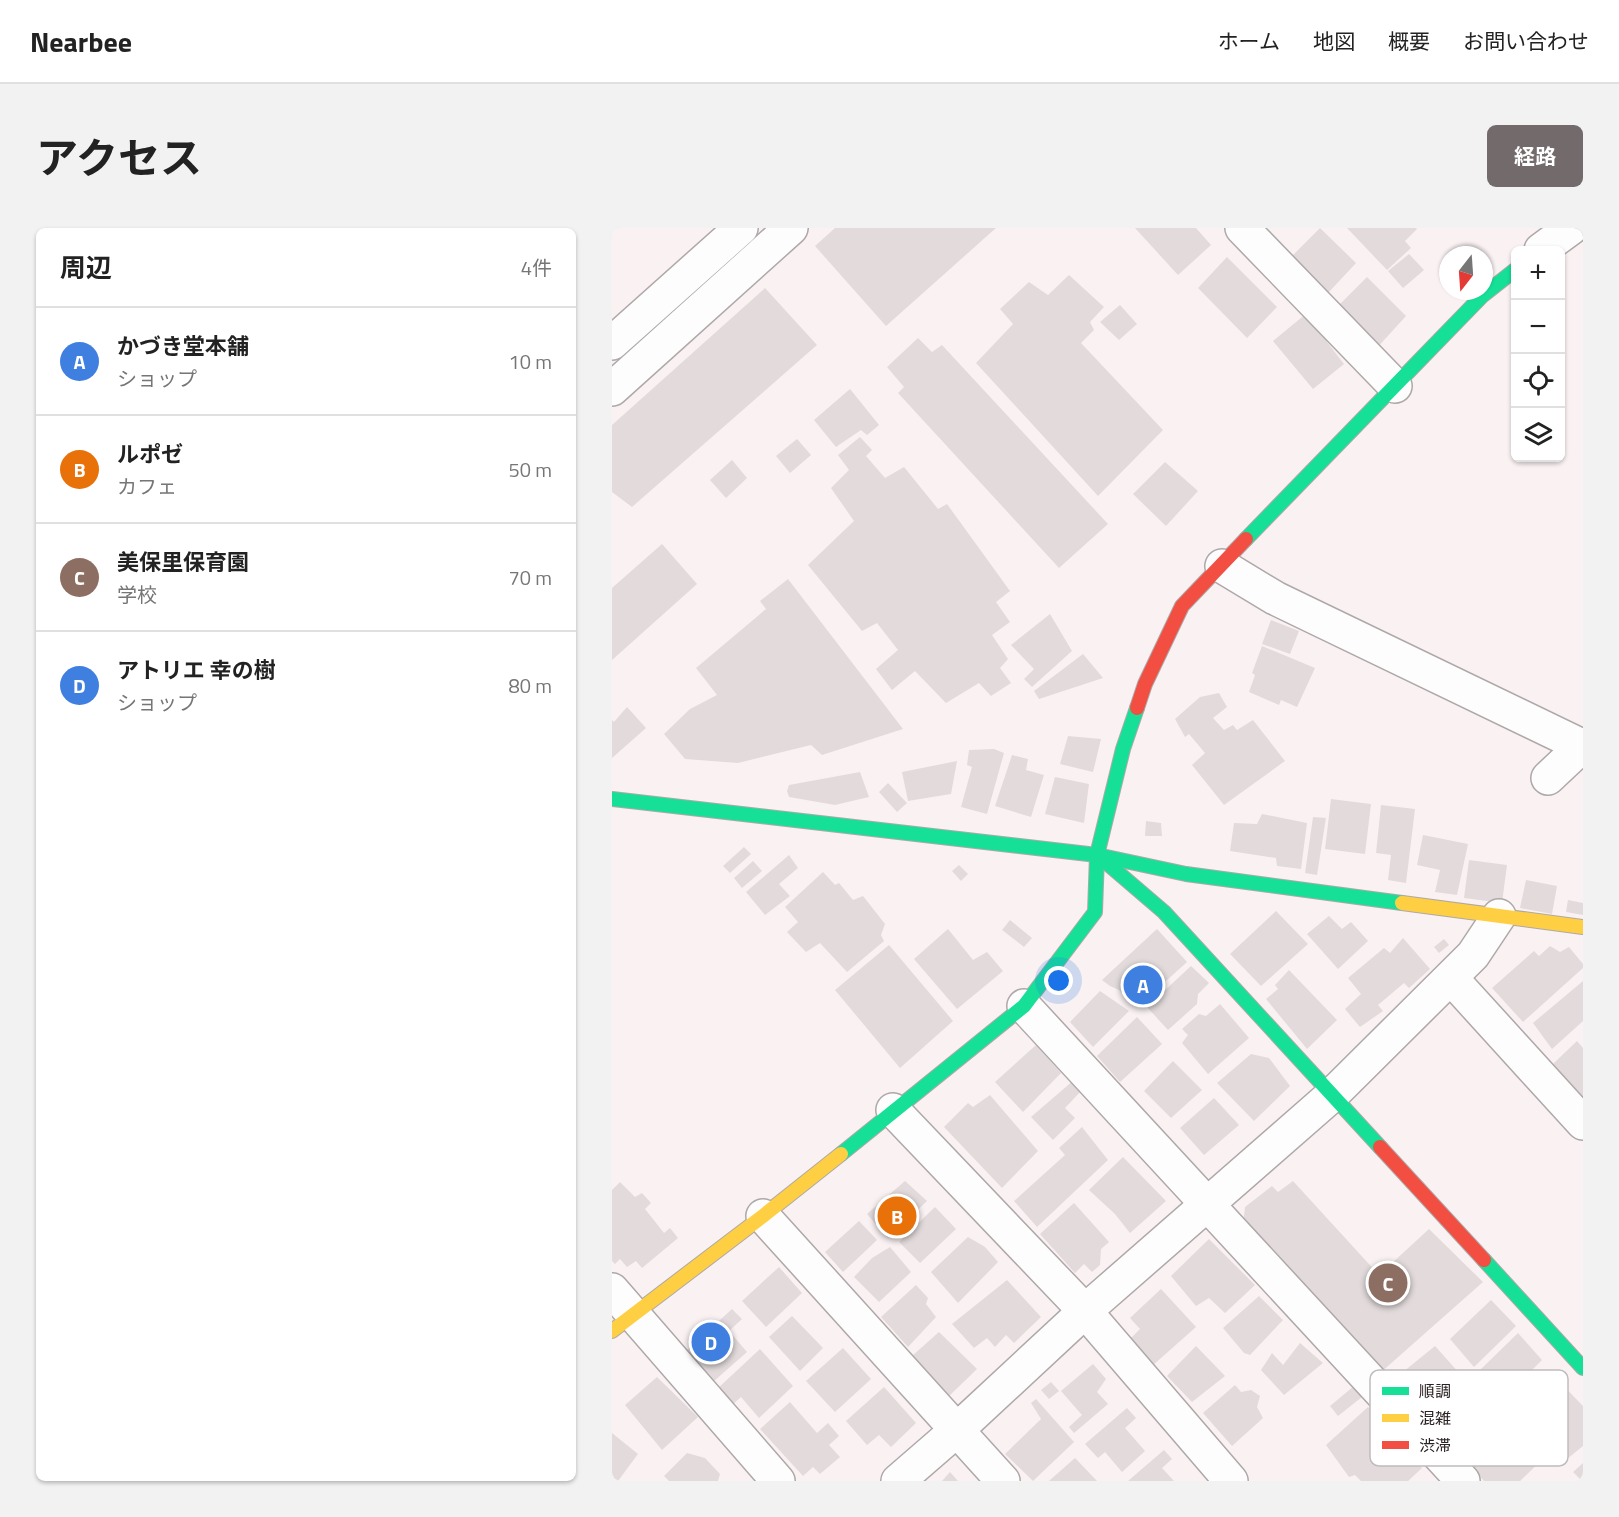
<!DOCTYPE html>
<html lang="ja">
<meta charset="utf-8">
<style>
body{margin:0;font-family:"Titillium Web","Noto Sans JP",sans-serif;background:#f2f2f2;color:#222}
.controls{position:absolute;right:18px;top:18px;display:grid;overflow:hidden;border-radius:9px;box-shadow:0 2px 4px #0004}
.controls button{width:54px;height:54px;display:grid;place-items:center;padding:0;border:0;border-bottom:2px solid #e0e0e0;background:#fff;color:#222;font:30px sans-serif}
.compass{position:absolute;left:827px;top:18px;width:54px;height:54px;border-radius:50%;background:#fff;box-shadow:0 2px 4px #0004;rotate:197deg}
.you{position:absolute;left:447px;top:753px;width:21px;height:21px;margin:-15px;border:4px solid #fff;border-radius:50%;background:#1a73e8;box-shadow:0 0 0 9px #1a73e833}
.badge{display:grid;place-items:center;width:39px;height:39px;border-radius:50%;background:#736a6b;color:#fff;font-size:20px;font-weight:700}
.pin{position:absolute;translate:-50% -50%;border:3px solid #fff;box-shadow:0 2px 6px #0006}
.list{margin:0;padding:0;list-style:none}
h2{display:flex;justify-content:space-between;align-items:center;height:78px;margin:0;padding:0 24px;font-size:26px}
h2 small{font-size:20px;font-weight:400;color:#767676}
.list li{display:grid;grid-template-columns:39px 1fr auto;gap:18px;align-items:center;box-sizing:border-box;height:108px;padding:0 24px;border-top:2px solid #e0e0e0}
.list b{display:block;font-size:22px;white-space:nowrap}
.list p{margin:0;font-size:20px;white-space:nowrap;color:#767676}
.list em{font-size:20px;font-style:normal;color:#767676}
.icon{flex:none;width:33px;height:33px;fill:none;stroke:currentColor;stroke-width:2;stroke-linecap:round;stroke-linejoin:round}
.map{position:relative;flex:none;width:971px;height:1253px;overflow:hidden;border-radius:9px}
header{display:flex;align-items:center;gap:36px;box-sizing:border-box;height:84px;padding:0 30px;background:#fff;border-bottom:2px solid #e0e0e0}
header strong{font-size:28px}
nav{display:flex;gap:33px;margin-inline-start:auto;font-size:21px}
.intro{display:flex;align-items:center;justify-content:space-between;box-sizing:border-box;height:144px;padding:0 36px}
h1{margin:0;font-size:42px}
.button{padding:15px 27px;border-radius:9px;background:#736a6b;color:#fff;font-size:21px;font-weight:700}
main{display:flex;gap:36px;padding:0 36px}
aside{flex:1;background:#fff;border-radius:9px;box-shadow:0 2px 4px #0004}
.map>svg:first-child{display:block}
.building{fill:#e3dbdb}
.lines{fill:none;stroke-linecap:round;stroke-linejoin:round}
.street-casing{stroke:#afa8a8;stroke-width:36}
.fast-casing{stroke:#afa8a8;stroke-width:16}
.slow-casing{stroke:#afa8a8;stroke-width:16}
.jam-casing{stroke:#afa8a8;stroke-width:16}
.street{stroke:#fefdfd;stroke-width:33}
.fast{stroke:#16e098;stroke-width:14}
.slow{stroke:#ffcf43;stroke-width:14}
.jam{stroke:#f24e42;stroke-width:14}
.key{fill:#fff;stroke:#bfbcbd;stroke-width:1.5}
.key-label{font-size:16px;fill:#2a2122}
</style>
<header>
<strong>Nearbee</strong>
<nav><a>ホーム</a><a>地図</a><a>概要</a><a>お問い合わせ</a></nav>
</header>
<div class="intro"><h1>アクセス</h1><a class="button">経路</a></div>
<main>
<aside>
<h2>周辺<small>4件</small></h2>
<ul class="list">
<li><span class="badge" style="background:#3f7fe0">A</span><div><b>かづき堂本舗</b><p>ショップ</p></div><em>10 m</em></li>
<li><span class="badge" style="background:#e8710a">B</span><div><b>ルポゼ</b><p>カフェ</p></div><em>50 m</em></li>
<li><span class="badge" style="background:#8d6e63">C</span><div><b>美保里保育園</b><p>学校</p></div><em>70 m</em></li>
<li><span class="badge" style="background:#3f7fe0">D</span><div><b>アトリエ 幸の樹</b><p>ショップ</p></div><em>80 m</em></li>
</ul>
</aside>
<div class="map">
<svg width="971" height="1253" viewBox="0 0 971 1253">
<rect width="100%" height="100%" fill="#faf2f2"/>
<g class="building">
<path d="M223 0H384L274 98 203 18Z"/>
<path d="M523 0H584L599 17 566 47Z"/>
<path d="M708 0 744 35 716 65 680 28Z"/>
<path d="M735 0H804L805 1 793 13 799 20 775 42Z"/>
<path d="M797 26 812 42 791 60 776 43Z"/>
<path d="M615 29 665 79 635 110 586 60Z"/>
<path d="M457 47 492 79 478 94 482 102 469 115 551 202 486 268 364 135 401 96 388 81 417 54 436 67Z"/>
<path d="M755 49 794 88 763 122 723 81Z"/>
<path d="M153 60 205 117 20 279 0 264V197Z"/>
<path d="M508 77 525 96 507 112 488 94Z"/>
<path d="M701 80 724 107 715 114 732 136 701 161 661 113Z"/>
<path d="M306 110 320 124 330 117 496 296 447 340 286 165 292 159 275 139Z"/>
<path d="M238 161 267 197 255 207 249 202 224 219 202 192Z"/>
<path d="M248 209 260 222 254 228 273 250 292 239 326 281 335 276 398 363 384 374 398 394 380 407 396 431 388 440 399 455 379 468 367 455 334 475 303 443 280 462 264 441 286 422 265 395 250 403 196 337 242 293 219 260 237 242 226 227Z"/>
<path d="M185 211 199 227 178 245 164 228Z"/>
<path d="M120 232 135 250 114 270 98 252Z"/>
<path d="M553 234 586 263 554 298 521 266Z"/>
<path d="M50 316 85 356 0 432V360Z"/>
<path d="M176 351 291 501 210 527 199 517 126 535 73 531 52 506 78 481 105 467 84 440 154 381 148 373Z"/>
<path d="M438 386 460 423 420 459 412 451 422 441 399 417Z"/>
<path d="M659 392 687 403 678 426 650 416Z"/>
<path d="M650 418 703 440 685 479 669 472 667 477 637 464 643 447 640 445Z"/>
<path d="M471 426 491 450 427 471 422 463Z"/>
<path d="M607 465 615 479 601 490 612 502 621 497 625 502 641 492 673 533 612 577 580 537 593 525 577 506 573 509 563 491 588 469Z"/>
<path d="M15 479 34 500 0 530V492L2 494Z"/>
<path d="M456 508 489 511 481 544 448 536Z"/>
<path d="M382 521 392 525 375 586 349 579 360 539 355 537 357 522Z"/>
<path d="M400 527 416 531 414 542 432 547 419 589 383 578Z"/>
<path d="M345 533 339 566 296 573 290 544Z"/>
<path d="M248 544 257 569 223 577 177 569 175 563 177 557Z"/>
<path d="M443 549 477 556 472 595 433 586Z"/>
<path d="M276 555 295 575 285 584 267 564Z"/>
<path d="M719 571 759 576 753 626 713 621Z"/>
<path d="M769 577 803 581 794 655 776 652 779 627 764 625Z"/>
<path d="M650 586 695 595 689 641 665 638 664 630 618 623 622 595 645 596Z"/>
<path d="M701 589 714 590 705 647 693 645Z"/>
<path d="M534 593 549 595 550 608H533Z"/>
<path d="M811 607 856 616 845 667 823 664 828 642 805 637Z"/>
<path d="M132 619 139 626 118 645 111 638Z"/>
<path d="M177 627 186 640 167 656 178 668 153 687 134 664Z"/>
<path d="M857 632 895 637 890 675 852 670Z"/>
<path d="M141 633 150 643 130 660 122 650Z"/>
<path d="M347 637 356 646 349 653 340 643Z"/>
<path d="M211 644 223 657 227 655 241 672 251 668 273 696 269 707 272 713 235 744 208 715 194 724 175 704 186 694 173 679Z"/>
<path d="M914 652 945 658 940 686 908 680Z"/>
<path d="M956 672 971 675V687L954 684Z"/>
<path d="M664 683 696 716 649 758 618 726Z"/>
<path d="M717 688 730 701 739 694 756 713 726 741 695 706Z"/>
<path d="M398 692 420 710 412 719 390 702Z"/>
<path d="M336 701 361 732 375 724 391 743 345 781 302 731Z"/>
<path d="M545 701 575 734 525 779 507 762 498 758 490 752Z"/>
<path d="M791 710 818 741 797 760 792 755 766 777 771 783 748 799 733 781 749 766 736 750 772 720 778 725Z"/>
<path d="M832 711 837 717 827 725 822 719Z"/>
<path d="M277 717 341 793 288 840 223 762Z"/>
<path d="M938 718 948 724 957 719 971 736V740L911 794 880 760 922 723 927 728Z"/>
<path d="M579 738 597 755 586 766 585 776 556 802 535 779Z"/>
<path d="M677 742 725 792 695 821 654 771 666 761 663 757Z"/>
<path d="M971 753V793L940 821 921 795Z"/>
<path d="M488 763 517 783 481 819 458 794Z"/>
<path d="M608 776 637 810 596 846 570 815 576 807 570 801 587 786 594 788Z"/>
<path d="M525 789 550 816 508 854 485 828Z"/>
<path d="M965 813 971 820V869L941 836Z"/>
<path d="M424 817 449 845 411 884 383 854Z"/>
<path d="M639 826 657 830 678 858 642 893 605 855Z"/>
<path d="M561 833 590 862 559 890 532 863Z"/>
<path d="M462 852 470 862 453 880 463 890 441 912 419 889Z"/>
<path d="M378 867 426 923 390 960 332 899 356 875 361 879Z"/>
<path d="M602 870 627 897 592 927 568 900Z"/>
<path d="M470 899 496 932 425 999 402 973 453 927 447 920Z"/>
<path d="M511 929 554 973 518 1005 503 986 477 962Z"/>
<path d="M293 953 315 973 276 1010 255 986Z"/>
<path d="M681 953 767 1047 817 1001 871 1054 767 1146 631 997 633 979 660 958 666 964Z"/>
<path d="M8 954 23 969 30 965 39 975 33 981 52 1005 58 1000 66 1010 30 1040 24 1033 15 1039 8 1031 3 1036 0 1033V962Z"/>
<path d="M462 975 497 1014 489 1021 488 1037 480 1044 472 1036 463 1045 428 1006Z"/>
<path d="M323 979 344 1001 308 1035 287 1014Z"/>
<path d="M247 993 265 1012 231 1044 213 1024Z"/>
<path d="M356 1009 373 1019 386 1034 346 1075 319 1044Z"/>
<path d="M597 1011 643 1057 613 1085 597 1070 584 1078 559 1048Z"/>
<path d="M278 1019 299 1044 267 1074 242 1049 260 1030Z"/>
<path d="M167 1039 190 1065 154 1099 130 1073Z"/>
<path d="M395 1052 429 1089 402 1115 394 1107 383 1119 375 1110 362 1120 340 1096Z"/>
<path d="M304 1057 316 1070 314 1076 324 1089 296 1119 269 1089Z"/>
<path d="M549 1061 584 1099 540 1138 517 1112 528 1101 518 1090Z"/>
<path d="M647 1068 671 1092 638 1127 632 1125 611 1100Z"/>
<path d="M879 1072 904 1098 862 1139 838 1111Z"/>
<path d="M120 1081 130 1091 117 1103 135 1124 101 1154 73 1124Z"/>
<path d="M180 1088 211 1120 188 1143 157 1109Z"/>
<path d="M327 1104 365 1141 336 1169 300 1128Z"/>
<path d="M906 1105 930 1132 893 1169 867 1143Z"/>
<path d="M688 1115 711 1135 672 1167 649 1142 660 1125 671 1137Z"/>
<path d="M584 1118 613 1148 580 1174 555 1148Z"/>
<path d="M823 1118 873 1174 837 1212 780 1153Z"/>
<path d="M231 1120 259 1151 223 1184 194 1153Z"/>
<path d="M148 1121 181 1158 147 1190 129 1169 119 1178 105 1161Z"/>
<path d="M481 1136 494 1151 485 1164 496 1176 462 1205 457 1199 470 1187 449 1163Z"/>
<path d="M45 1149 86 1189 50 1222 13 1177Z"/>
<path d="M943 1149 971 1178V1218L950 1235 907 1187Z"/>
<path d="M439 1154 447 1163 437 1171 429 1162Z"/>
<path d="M623 1157 629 1164 639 1162 648 1168 645 1179 651 1190 620 1218 591 1185Z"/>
<path d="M742 1158 750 1169 726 1188 718 1178Z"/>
<path d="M272 1159 304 1195 279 1219 267 1207 255 1217 234 1193Z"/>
<path d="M424 1171 462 1214 421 1253 393 1226 429 1191 419 1175Z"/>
<path d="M178 1174 205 1205 216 1195 227 1208 217 1217 228 1229 208 1246 201 1239 191 1248 148 1201Z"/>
<path d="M756 1179 810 1240 796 1253H749L743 1247 737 1249 714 1217Z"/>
<path d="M515 1180 524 1190 513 1200 533 1223 510 1244 493 1224 486 1230 473 1216Z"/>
<path d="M900 1187 934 1228 908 1253H872L842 1219 863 1200 870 1205Z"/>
<path d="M0 1205 26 1226 6 1253H0Z"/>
<path d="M552 1222 560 1231 550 1240 562 1253H516Z"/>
<path d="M75 1225 93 1230 108 1246 106 1253H57L52 1248Z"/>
<path d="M463 1230 485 1253H437Z"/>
<path d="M971 1235V1253H970L961 1244Z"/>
<path d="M338 1244 346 1253H330Z"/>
</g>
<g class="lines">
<g class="street-casing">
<g id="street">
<path d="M630 0 783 158"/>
<path d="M929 22 959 0"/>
<path d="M0 115 129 0"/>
<path d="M0 161 179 0"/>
<path d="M610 338 663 370 970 518"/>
<path d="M936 550 971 517"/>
<path d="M839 750 971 895"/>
<path d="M412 778 851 1253"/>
<path d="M281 882 473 1083 619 1253"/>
<path d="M151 988 391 1253"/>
<path d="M0 1062 166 1253"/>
<path d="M286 1253 346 1201 473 1083 719 868 861 727 887 688"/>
</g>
</g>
<g class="fast-casing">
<g id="fast">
<path d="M634 311 870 68 903 42"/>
<path d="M0 571 485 627 574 646 790 675"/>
<path d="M489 630 552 684 768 919"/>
<path d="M229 926 412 778 483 684 485 627 511 521 525 480"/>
<path d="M872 1032 971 1140"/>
</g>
</g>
<g class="slow-casing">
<g id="slow">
<path d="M790 675 971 699"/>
<path d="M0 1103 151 988 229 926"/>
</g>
</g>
<g class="jam-casing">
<g id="jam">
<path d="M525 480 533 456 570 378 634 311"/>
<path d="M768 919 872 1032"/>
</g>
</g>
<use href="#street" class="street"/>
<use href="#fast" class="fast"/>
<use href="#slow" class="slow"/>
<use href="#jam" class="jam"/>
</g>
<rect x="758" y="1142" width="198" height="96" rx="9" class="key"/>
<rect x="770" y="1159" width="27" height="8" fill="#16e098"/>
<rect x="770" y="1186" width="27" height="8" fill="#ffcf43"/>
<rect x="770" y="1213" width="27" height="8" fill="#f24e42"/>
<g class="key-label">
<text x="807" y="1169">順調</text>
<text x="807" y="1196">混雑</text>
<text x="807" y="1223">渋滞</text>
</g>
</svg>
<div class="controls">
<button>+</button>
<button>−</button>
<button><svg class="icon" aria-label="locate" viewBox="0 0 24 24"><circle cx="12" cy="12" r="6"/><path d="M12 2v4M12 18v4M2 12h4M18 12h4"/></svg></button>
<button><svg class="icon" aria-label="layers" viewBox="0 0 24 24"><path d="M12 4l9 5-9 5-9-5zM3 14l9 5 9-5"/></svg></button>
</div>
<svg class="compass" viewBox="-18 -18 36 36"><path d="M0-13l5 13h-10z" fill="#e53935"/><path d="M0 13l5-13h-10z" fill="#767676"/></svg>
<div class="you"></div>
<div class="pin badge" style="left:531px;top:757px;background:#3f7fe0">A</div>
<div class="pin badge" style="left:285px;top:988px;background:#e8710a">B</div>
<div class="pin badge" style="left:776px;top:1055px;background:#8d6e63">C</div>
<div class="pin badge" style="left:99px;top:1114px;background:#3f7fe0">D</div>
</div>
</main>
